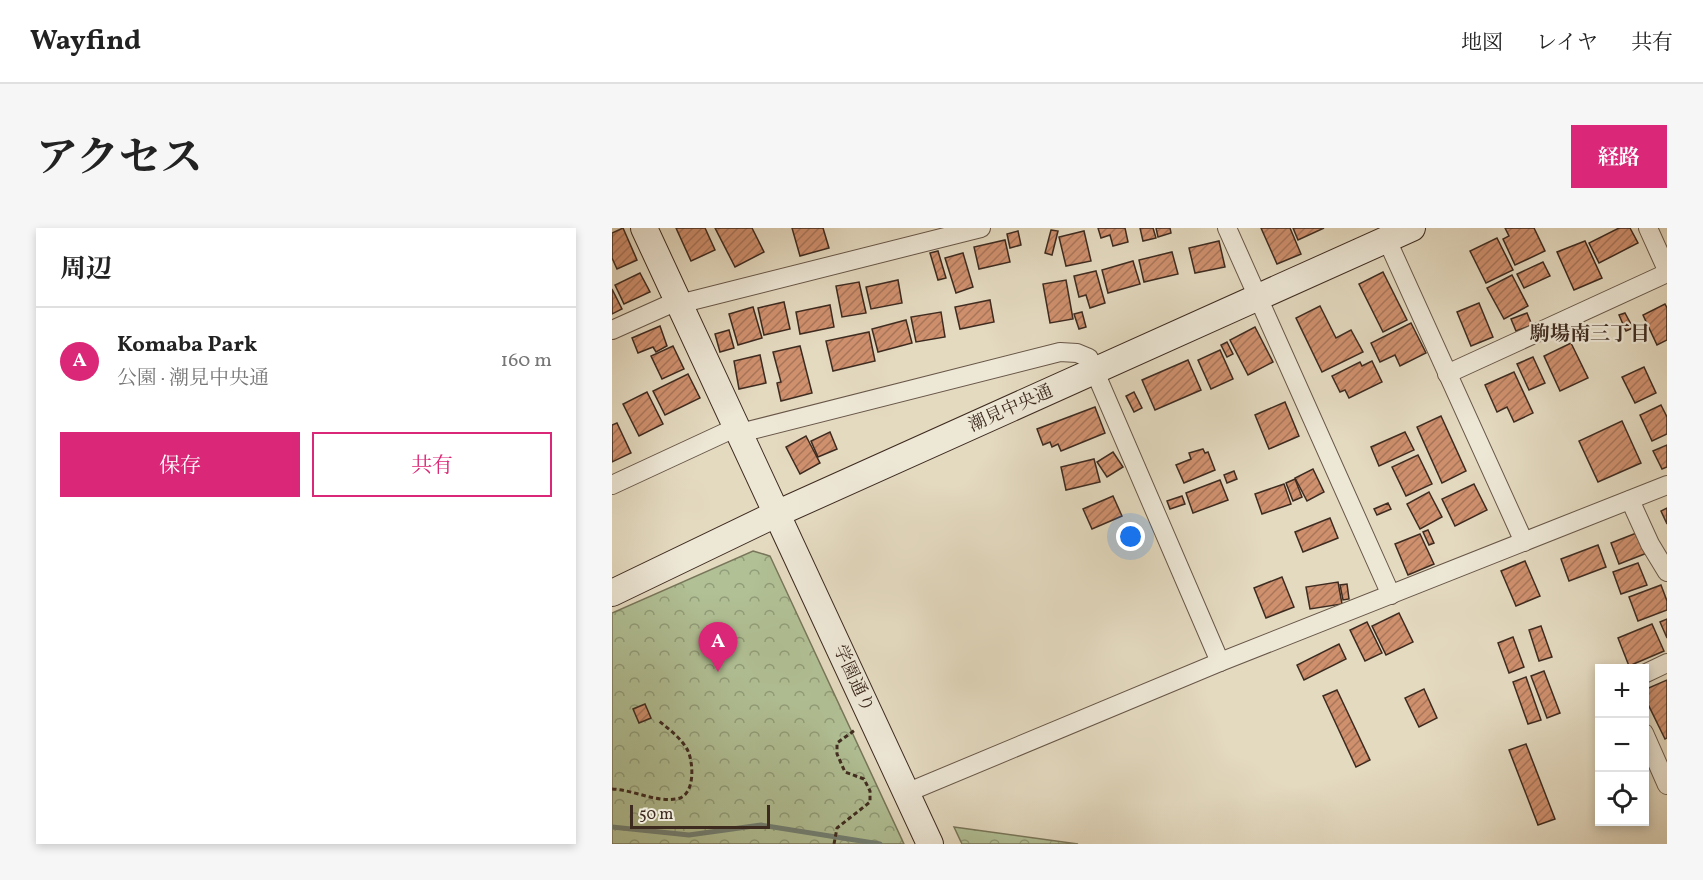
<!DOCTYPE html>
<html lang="ja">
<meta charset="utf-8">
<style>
body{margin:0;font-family:Vollkorn,"Noto Serif JP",serif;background:#f6f6f6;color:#222}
.controls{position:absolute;right:18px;bottom:18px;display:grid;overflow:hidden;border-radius:0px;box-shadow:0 3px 9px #0003}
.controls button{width:54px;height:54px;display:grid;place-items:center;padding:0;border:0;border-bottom:2px solid #e0e0e0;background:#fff;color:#222;font:30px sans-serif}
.scale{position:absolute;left:18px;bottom:15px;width:140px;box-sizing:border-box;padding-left:6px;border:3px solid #3e2b20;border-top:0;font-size:16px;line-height:21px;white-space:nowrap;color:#3e2b20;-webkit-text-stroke:4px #ede7d6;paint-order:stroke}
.you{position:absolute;left:519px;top:309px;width:21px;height:21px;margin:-15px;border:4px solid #fff;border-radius:50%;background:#1a73e8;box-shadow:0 0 0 9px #1a73e833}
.badge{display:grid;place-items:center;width:39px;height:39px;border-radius:50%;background:#db2777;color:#fff;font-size:20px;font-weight:700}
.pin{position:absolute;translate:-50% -50px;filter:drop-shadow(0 2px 3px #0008)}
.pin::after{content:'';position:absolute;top:32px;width:21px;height:18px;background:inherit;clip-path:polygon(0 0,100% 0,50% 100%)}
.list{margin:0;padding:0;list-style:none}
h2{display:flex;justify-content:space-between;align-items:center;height:78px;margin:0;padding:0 24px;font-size:26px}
h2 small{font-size:20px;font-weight:400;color:#767676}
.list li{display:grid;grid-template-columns:39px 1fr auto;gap:18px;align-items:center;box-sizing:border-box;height:108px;padding:0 24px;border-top:2px solid #e0e0e0}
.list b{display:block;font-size:22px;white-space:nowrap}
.list p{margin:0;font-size:20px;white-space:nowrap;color:#767676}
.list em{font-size:20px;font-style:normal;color:#767676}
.actions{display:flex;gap:12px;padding:18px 24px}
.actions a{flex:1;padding:14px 0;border:2px solid #db2777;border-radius:0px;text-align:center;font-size:21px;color:#db2777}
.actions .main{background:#db2777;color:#fff}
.icon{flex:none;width:33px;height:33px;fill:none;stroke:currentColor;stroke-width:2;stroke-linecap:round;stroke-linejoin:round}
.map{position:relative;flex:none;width:1055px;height:616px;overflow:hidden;border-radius:0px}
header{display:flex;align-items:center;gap:36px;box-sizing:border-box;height:84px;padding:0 30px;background:#fff;border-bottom:2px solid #e0e0e0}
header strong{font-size:28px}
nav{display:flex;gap:33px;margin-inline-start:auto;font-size:21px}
.intro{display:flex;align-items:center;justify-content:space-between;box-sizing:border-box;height:144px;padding:0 36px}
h1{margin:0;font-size:42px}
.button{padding:15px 27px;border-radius:0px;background:#db2777;color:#fff;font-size:21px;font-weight:700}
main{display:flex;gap:36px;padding:0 36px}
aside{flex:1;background:#fff;border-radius:0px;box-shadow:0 3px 9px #0003}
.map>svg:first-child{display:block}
.park{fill:url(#park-crowns);stroke:#78765a;stroke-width:1.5}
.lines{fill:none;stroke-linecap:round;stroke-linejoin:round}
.stream{stroke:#738175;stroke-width:5}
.building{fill:url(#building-hatch);stroke:#3e2b20;stroke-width:1.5}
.street-casing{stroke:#685748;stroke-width:20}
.secondary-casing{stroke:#3e2b20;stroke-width:28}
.path{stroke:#3e2b20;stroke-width:3;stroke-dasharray:4.5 3;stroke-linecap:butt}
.street{stroke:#ede7d6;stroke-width:18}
.secondary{stroke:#ede7d6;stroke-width:26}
.labels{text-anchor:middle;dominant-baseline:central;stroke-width:4.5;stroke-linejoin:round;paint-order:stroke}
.street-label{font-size:18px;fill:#3e2b20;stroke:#ede7d6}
.neighbourhood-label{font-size:20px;font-weight:bold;fill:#3e2b20;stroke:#ede7d6}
</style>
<header>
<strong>Wayfind</strong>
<nav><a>地図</a><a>レイヤ</a><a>共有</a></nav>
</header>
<div class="intro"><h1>アクセス</h1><a class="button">経路</a></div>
<main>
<aside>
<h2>周辺<small></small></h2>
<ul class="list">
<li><span class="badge">A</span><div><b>Komaba Park</b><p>公園 · 潮見中央通</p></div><em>160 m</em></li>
</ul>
<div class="actions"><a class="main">保存</a><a>共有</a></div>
</aside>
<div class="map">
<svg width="1055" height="616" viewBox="0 0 1055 616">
<defs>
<pattern id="park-crowns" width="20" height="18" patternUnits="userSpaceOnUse" patternTransform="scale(1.5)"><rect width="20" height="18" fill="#b1c095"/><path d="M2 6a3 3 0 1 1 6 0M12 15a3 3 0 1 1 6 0" fill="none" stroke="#919c79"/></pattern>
<pattern id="building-hatch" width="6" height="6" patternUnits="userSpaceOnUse" patternTransform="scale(1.5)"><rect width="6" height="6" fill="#cf906e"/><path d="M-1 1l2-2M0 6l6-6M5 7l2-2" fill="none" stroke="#a9765a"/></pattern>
</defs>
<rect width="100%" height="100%" fill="#e4dac0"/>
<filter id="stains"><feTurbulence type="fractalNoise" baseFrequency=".00333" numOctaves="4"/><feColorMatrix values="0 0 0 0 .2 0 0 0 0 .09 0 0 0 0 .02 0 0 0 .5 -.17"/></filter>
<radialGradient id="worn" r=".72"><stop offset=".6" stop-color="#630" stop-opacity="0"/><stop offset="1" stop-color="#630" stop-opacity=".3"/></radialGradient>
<g class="park">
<path d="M141 323 158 328 292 616H0V385Z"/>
<path d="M342 599 466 616H350Z"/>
</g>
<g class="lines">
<path class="stream" d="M0 599 77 607 149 597 268 616"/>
</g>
<g class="building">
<path d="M11 0 25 32 5 41 0 30V5Z"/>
<path d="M64 0H93L103 22 79 33Z"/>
<path d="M103 0H140L152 24 123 39Z"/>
<path d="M180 0H211L217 20 188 28Z"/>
<path d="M486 0H513L516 14 501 18 498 7 489 10Z"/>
<path d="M528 0H541L544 10 531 13Z"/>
<path d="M544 0H558L559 5 546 9Z"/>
<path d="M649 0H678L689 26 665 36Z"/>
<path d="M681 0H712L686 12Z"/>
<path d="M893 0H922L933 23 903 37 891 11 897 8Z"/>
<path d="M1007 0H1018L1026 15 987 35 977 15Z"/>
<path d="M439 2 446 3 440 27 433 25Z"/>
<path d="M406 3 409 17 398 20 395 6Z"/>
<path d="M472 3 479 33 454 38 447 9Z"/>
<path d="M885 10 901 42 874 55 858 23Z"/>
<path d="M393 12 398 34 367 41 362 19Z"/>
<path d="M607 13 613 39 583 45 577 20Z"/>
<path d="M973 13 990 50 962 62 945 24Z"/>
<path d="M326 23 334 50 326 52 318 25Z"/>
<path d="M560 24 566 46 532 54 527 32Z"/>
<path d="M351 25 361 59 344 65 333 30Z"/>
<path d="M521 33 528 56 496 65 490 42Z"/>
<path d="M931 34 938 48 912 60 905 46Z"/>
<path d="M484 43 493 75 478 80 474 67 467 69 462 48Z"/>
<path d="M771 44 795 92 771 104 747 56Z"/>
<path d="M28 45 38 64 12 76 3 57Z"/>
<path d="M900 47 916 78 892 91 875 60Z"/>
<path d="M286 52 290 75 259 81 254 59Z"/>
<path d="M454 52 461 91 438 95 431 56Z"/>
<path d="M247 54 254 85 230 89 224 58Z"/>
<path d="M0 61 10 81 0 86Z"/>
<path d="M378 72 382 94 348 101 343 79Z"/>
<path d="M172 74 178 101 152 107 146 80Z"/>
<path d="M867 75 881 109 859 118 845 84Z"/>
<path d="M1053 76 1055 80V112L1045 117 1031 87Z"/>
<path d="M218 77 222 99 188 106 184 84Z"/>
<path d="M708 78 724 110 739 102 751 124 710 144 684 90Z"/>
<path d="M141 79 150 110 126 117 117 86Z"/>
<path d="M329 84 333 109 304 114 299 89Z"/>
<path d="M470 84 474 99 467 101 462 86Z"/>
<path d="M915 85 920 97 904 103 899 91Z"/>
<path d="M1013 85 1021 100 1014 103 1007 87Z"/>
<path d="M294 92 300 115 266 124 260 101Z"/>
<path d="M799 95 814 125 788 138 783 127 768 134 759 115Z"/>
<path d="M48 98 55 118 44 124 41 119 26 125 20 110Z"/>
<path d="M643 99 661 134 636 147 618 112Z"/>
<path d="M117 102 122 120 108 124 103 106Z"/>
<path d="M257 104 263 133 221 143 214 113Z"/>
<path d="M615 114 621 126 615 129 609 117Z"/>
<path d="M959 115 976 150 948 163 932 128Z"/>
<path d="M61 118 72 141 50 151 39 128Z"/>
<path d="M188 118 200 165 169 173 165 155 169 154 161 124Z"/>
<path d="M608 122 621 151 599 161 586 132Z"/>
<path d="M148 127 154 155 127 161 122 133Z"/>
<path d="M921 129 933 155 917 162 905 136Z"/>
<path d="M576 132 589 162 543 182 530 152Z"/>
<path d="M760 133 770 154 737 170 733 162 728 164 720 148 748 134 750 138Z"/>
<path d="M1032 139 1044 165 1023 175 1010 149Z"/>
<path d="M902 144 921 185 902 194 895 179 885 184 873 157Z"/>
<path d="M76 146 88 170 53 187 41 163Z"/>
<path d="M35 164 51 196 27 208 11 176Z"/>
<path d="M522 164 530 180 522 184 514 168Z"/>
<path d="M673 174 687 208 657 221 643 187Z"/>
<path d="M1049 177 1055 189V206L1040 213 1028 187Z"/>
<path d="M483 179 493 205 449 223 446 216 440 219 438 214 431 217 425 201Z"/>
<path d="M829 188 854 243 830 255 805 199Z"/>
<path d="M1010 193 1029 235 986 254 967 213Z"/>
<path d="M5 195 19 225 0 234V197Z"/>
<path d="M218 204 225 221 206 229 199 213Z"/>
<path d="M793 204 802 222 767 238 759 219Z"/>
<path d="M194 208 208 235 188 246 174 219Z"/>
<path d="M1055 217V239L1050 241 1041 223Z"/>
<path d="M591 221 593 225 596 224 603 242 572 255 564 237 579 231 577 225Z"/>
<path d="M501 224 511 239 495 249 485 234Z"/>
<path d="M806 227 820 256 794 268 780 239Z"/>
<path d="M482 231 488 254 454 262 449 239Z"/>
<path d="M701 241 712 264 695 273 683 250Z"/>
<path d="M622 243 625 251 615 255 612 247Z"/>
<path d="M683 251 690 269 681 273 674 255Z"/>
<path d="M608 252 616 272 581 285 574 265Z"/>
<path d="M672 256 679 276 650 286 643 266Z"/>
<path d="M862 256 875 282 843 298 830 271Z"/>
<path d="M817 264 830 289 808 301 795 276Z"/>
<path d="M501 268 510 288 480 301 471 281Z"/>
<path d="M570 268 573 276 558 281 555 273Z"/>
<path d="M776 275 779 281 765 287 762 281Z"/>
<path d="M1055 280V296L1049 283Z"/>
<path d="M718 290 726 310 691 324 683 304Z"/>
<path d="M816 302 822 315 817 317 811 304Z"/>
<path d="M1027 304 1035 325 1007 336 999 315Z"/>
<path d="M808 306 822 336 796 347 783 316Z"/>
<path d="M986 317 994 339 957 353 949 331Z"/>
<path d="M913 333 928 368 904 378 889 343Z"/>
<path d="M1026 335 1035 357 1009 366 1001 344Z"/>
<path d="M670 349 682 379 654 390 642 360Z"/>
<path d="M726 354 730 376 698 381 694 359Z"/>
<path d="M735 356 737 371 731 372 728 357Z"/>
<path d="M1049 357 1055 373V382L1026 393 1017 369Z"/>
<path d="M787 385 801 414 774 427 760 398Z"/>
<path d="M1055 391V410L1048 394Z"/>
<path d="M755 394 770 425 753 433 738 402Z"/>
<path d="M1040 396 1052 423 1017 438 1006 410Z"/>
<path d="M929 398 940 429 927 433 917 402Z"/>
<path d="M901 409 912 439 897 445 886 415Z"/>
<path d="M727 416 734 431 692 452 685 437Z"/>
<path d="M932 443 948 485 935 490 919 448Z"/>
<path d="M914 449 929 492 916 496 901 454Z"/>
<path d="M1055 452V510L1053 511 1032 468V462Z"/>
<path d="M812 461 825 490 807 499 793 470Z"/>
<path d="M725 462 758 532 744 539 711 468Z"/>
<path d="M33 476 39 490 27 495 21 481Z"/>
<path d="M914 516 943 591 926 597 897 522Z"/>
</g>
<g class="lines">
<g class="street-casing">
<g id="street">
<path d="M615 0 779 367"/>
<path d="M1036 0 1055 42"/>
<path d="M775 12 912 314"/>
<path d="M67 76 369 0"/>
<path d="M0 102 65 73"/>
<path d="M835 146 1055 45"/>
<path d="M128 205 448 124 465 125 477 130 608 434"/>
<path d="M0 257 125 199"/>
<path d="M1018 272 1038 316 1055 344"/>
<path d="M1032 446 1055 435"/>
<path d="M1032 505 1055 557"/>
<path d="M294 565 608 434 1055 257"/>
</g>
</g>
<g class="secondary-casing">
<g id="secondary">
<path d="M32 0 318 616"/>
<path d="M0 365 164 286 800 0"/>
</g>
</g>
<g class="path">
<path d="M0 561C22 562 42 574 64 571 83 569 82 537 76 523 70 511 58 502 47 493"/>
<path d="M222 616 225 600 258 574V563L252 551 233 544 225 526V515L243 502"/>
</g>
<use href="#street" class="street"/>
<use href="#secondary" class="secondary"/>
</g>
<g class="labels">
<g class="street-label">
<text transform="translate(399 181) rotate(-24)">潮見中央通</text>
<text transform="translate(241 451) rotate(65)">学園通り</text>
</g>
<g class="neighbourhood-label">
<text x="978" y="107">駒場南三丁目</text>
</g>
</g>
<rect width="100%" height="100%" filter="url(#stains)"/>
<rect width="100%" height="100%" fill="url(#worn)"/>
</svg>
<div class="controls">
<button>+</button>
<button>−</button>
<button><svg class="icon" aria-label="locate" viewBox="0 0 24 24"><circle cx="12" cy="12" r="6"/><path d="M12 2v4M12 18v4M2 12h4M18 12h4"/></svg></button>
</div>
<div class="scale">50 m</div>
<div class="you"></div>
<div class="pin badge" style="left:106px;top:444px">A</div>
</div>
</main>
